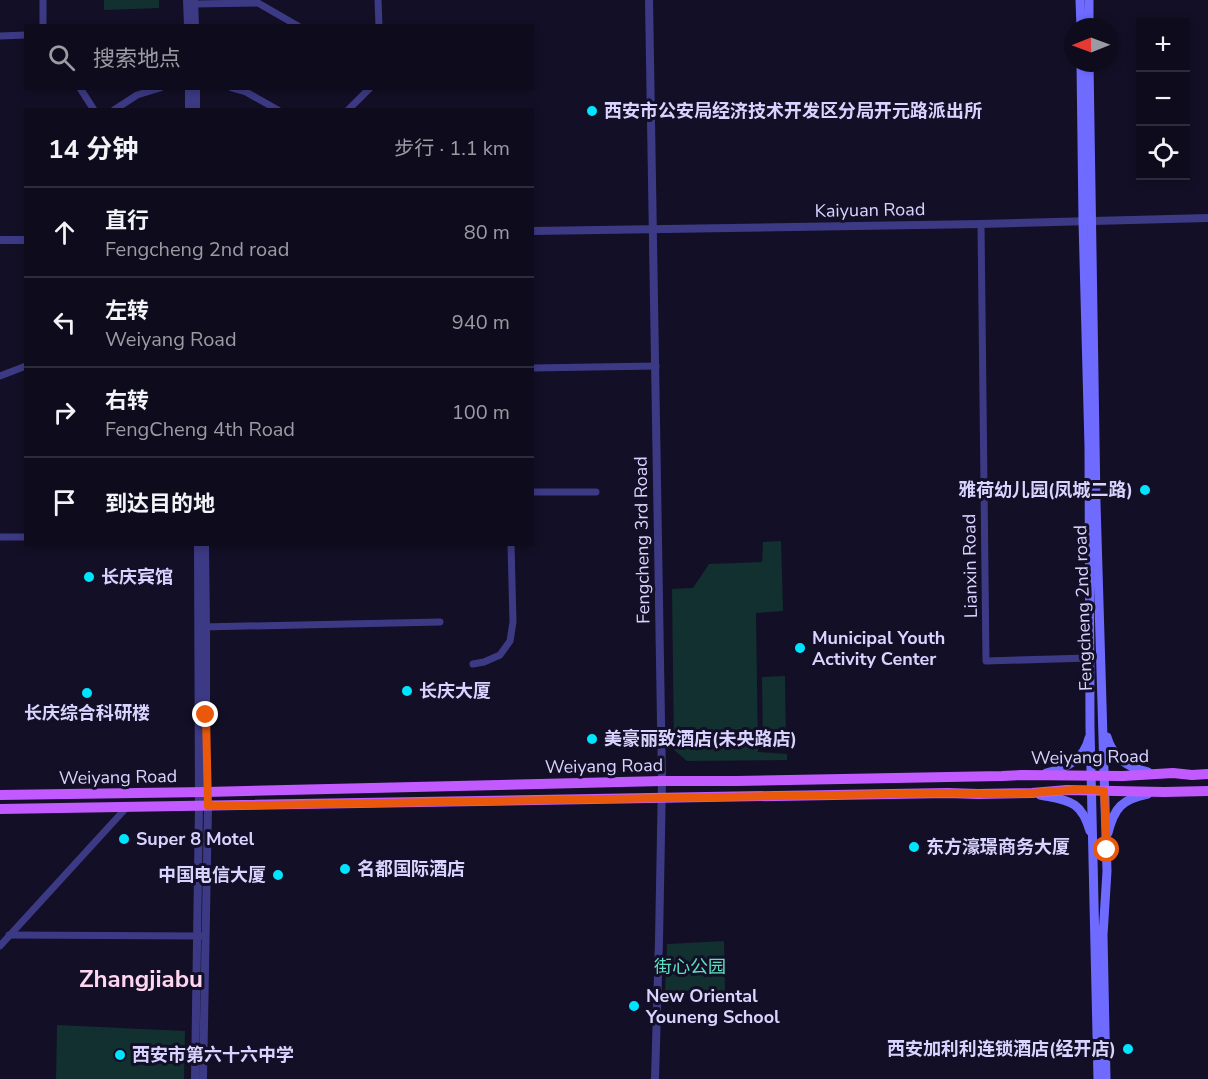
<!DOCTYPE html>
<html lang="zh">
<meta charset="utf-8">
<style>
body{margin:0;font-family:"Nunito Sans","Noto Sans SC",sans-serif;background:#171425;color:#f1f3f6}
.controls{position:absolute;right:18px;top:18px;display:grid;overflow:hidden;border-radius:0px;box-shadow:0 3px 9px #0003}
.controls button{width:54px;height:54px;display:grid;place-items:center;padding:0;border:0;border-bottom:2px solid #2e2b3b;background:#0e0b1c;color:#f1f3f6;font:30px sans-serif}
.compass{position:absolute;left:1064px;top:18px;width:54px;height:54px;border-radius:50%;background:#0e0b1c;box-shadow:0 3px 9px #0003;rotate:269deg}
.stop{position:absolute;width:18px;height:18px;margin:-14px;border:4px solid #ea580c;border-radius:50%;background:#fff}
.stop.end{background:#ea580c;border-color:#fff;box-shadow:0 2px 6px #0008}
.list{margin:0;padding:0;list-style:none}
h2{display:flex;justify-content:space-between;align-items:center;height:78px;margin:0;padding:0 24px;font-size:26px}
h2 small{font-size:20px;font-weight:400;color:#9b9ba3}
.list li{display:grid;grid-template-columns:39px 1fr auto;gap:18px;align-items:center;box-sizing:border-box;height:90px;padding:0 24px;border-top:2px solid #2e2b3b}
.list b{display:block;font-size:22px;white-space:nowrap}
.list p{margin:0;font-size:20px;white-space:nowrap;color:#9b9ba3}
.list em{font-size:20px;font-style:normal;color:#9b9ba3}
.icon{flex:none;width:33px;height:33px;fill:none;stroke:currentColor;stroke-width:2;stroke-linecap:round;stroke-linejoin:round}
.map{position:relative;flex:none;width:1208px;height:1079px;overflow:hidden}
.search{position:absolute;background:#0e0b1c;box-shadow:0 3px 9px #0003;left:24px;top:24px;width:510px;height:66px;display:flex;align-items:center;gap:15px;box-sizing:border-box;padding:0 21px;border-radius:0px;color:#9b9ba3;font-size:22px}
.panel{position:absolute;background:#0e0b1c;box-shadow:0 3px 9px #0003;left:24px;top:108px;width:510px;height:438px;border-radius:0px}
.map>svg:first-child{display:block}
.green{fill:#12302f}
.lines{fill:none;stroke-linecap:round;stroke-linejoin:round}
.minor{stroke:#3d3a85;stroke-width:7}
.tertiary{stroke:#3d3a85;stroke-width:8}
.secondary{stroke:#6f6bff;stroke-width:9}
.primary{stroke:#c25bff;stroke-width:10}
.route{stroke:#ea580c;stroke-width:8}
.poi-dot{fill:#00e5ff;stroke:#130f26;stroke-width:2}
.labels{text-anchor:middle;dominant-baseline:central;stroke-width:6;stroke-linejoin:round;paint-order:stroke}
.poi-label{font-size:18px;font-weight:bold;fill:#d9d4ff;stroke:#130f26;text-anchor:start}
.street-label{font-size:18px;fill:#d9d4ff;stroke:#130f26}
.park-label{font-size:18px;fill:#5fe0c0;stroke:#130f26}
.district-label{font-size:24px;font-weight:bold;fill:#ffd6f0;stroke:#130f26}
</style>
<div class="map">
<svg width="1208" height="1079" viewBox="0 0 1208 1079">
<rect width="100%" height="100%" fill="#130f26"/>
<g class="green">
<path d="M104 0H159V8L104 10Z"/>
<path d="M781 541 783 611 756 613 758 752 787 754V760L687 761 674 750 672 589 693 588 709 564 762 562 763 542Z"/>
<path d="M785 676 786 746H763L762 677Z"/>
<path d="M724 941 725 991H665L667 944Z"/>
<path d="M57 1025 185 1031 184 1079H56Z"/>
</g>
<g class="lines">
<g class="minor">
<path d="M378 0 379 26"/>
<path d="M194 4 258 3 298 26"/>
<path d="M43 26V0"/>
<path d="M0 36 26 35"/>
<path d="M80 88 94 110"/>
<path d="M232 88 246 92 278 110"/>
<path d="M114 110 137 95 160 88"/>
<path d="M348 110 370 88"/>
<path d="M981 224 986 661 1089 658"/>
<path d="M532 368 656 366"/>
<path d="M0 376 26 366"/>
<path d="M532 492H596"/>
<path d="M0 537H26"/>
<path d="M202 627 440 622"/>
<path d="M473 664 484 662 500 655 510 641 513 622 511 544"/>
<path d="M9 935 202 936"/>
<path d="M0 946 127 807"/>
</g>
<g class="tertiary">
<path d="M187 0 188 26"/>
<path d="M194 0 195 26"/>
<path d="M649 0 662 781 659 940 655 1079"/>
<path d="M189 88V110"/>
<path d="M196 88V110"/>
<path d="M532 231 981 224 1208 218"/>
<path d="M0 240H26"/>
<path d="M195 1079 199 805 198 544"/>
<path d="M203 1079 208 806 206 792V627L205 544"/>
</g>
<g class="secondary">
<path d="M1080 0 1081 27"/>
<path d="M1089 0V27"/>
<path d="M1081 63 1083 221 1089 447 1090 727 1098 1079"/>
<path d="M1089 63 1096 503 1107 871 1103 935 1106 1079"/>
<path d="M1107 737C1113 757 1128 768 1148 772"/>
<path d="M1046 773C1066 768 1084 760 1089 738"/>
<path d="M1040 795C1069 801 1081 800 1090 831"/>
<path d="M1108 833C1114 808 1122 799 1148 794"/>
</g>
<g class="primary">
<path d="M0 795 206 792 662 781H736L1002 776 1022 775 1123 776 1173 773 1192 775 1208 774"/>
<path d="M0 809 948 793 978 794 1032 793 1067 790 1164 792 1208 791"/>
</g>
</g>
<g class="lines">
<path class="route" d="M206 715 208 806 948 793C976 794 1005 795 1033 793 1057 791 1080 788 1104 791L1107 850"/>
</g>
<g class="poi-dot">
<circle cx="592" cy="111" r="6"/>
<circle cx="1145" cy="490" r="6"/>
<circle cx="89" cy="577" r="6"/>
<circle cx="800" cy="648" r="6"/>
<circle cx="407" cy="691" r="6"/>
<circle cx="87" cy="693" r="6"/>
<circle cx="592" cy="739" r="6"/>
<circle cx="124" cy="839" r="6"/>
<circle cx="914" cy="847" r="6"/>
<circle cx="345" cy="869" r="6"/>
<circle cx="278" cy="875" r="6"/>
<circle cx="634" cy="1006" r="6"/>
<circle cx="1128" cy="1049" r="6"/>
<circle cx="120" cy="1055" r="6"/>
</g>
<g class="labels">
<g class="poi-label">
<text x="604" y="111">西安市公安局经济技术开发区分局开元路派出所</text>
<text x="1133" y="490" text-anchor="end">雅荷幼儿园(凤城二路)</text>
<text x="101" y="577">长庆宾馆</text>
<text x="812" y="638">Municipal Youth<tspan x="812" dy="21">Activity Center</tspan></text>
<text x="419" y="691">长庆大厦</text>
<text x="87" y="713" text-anchor="middle">长庆综合科研楼</text>
<text x="604" y="739">美豪丽致酒店(未央路店)</text>
<text x="136" y="839">Super 8 Motel</text>
<text x="926" y="847">东方濠璟商务大厦</text>
<text x="357" y="869">名都国际酒店</text>
<text x="266" y="875" text-anchor="end">中国电信大厦</text>
<text x="646" y="996">New Oriental<tspan x="646" dy="21">Youneng School</tspan></text>
<text x="1116" y="1049" text-anchor="end">西安加利利连锁酒店(经开店)</text>
<text x="132" y="1055">西安市第六十六中学</text>
</g>
<g class="street-label">
<text transform="translate(870 210) rotate(-1)">Kaiyuan Road</text>
<text transform="translate(642 540) rotate(-91)">Fengcheng 3rd Road</text>
<text transform="translate(970 566) rotate(-91)">Lianxin Road</text>
<text transform="translate(1083 608) rotate(-92)">Fengcheng 2nd road</text>
<text transform="translate(1090 757) rotate(-1)">Weiyang Road</text>
<text transform="translate(604 766) rotate(-1)">Weiyang Road</text>
<text transform="translate(118 777) rotate(-1)">Weiyang Road</text>
</g>
<g class="park-label">
<text x="690" y="967">街心公园</text>
</g>
<g class="district-label">
<text x="141" y="979">Zhangjiabu</text>
</g>
</g>
</svg>
<div class="controls">
<button>+</button>
<button>−</button>
<button><svg class="icon" aria-label="locate" viewBox="0 0 24 24"><circle cx="12" cy="12" r="6"/><path d="M12 2v4M12 18v4M2 12h4M18 12h4"/></svg></button>
</div>
<svg class="compass" viewBox="-18 -18 36 36"><path d="M0-13l5 13h-10z" fill="#e53935"/><path d="M0 13l5-13h-10z" fill="#9b9ba3"/></svg>
<div class="stop" style="left:1107px;top:850px"></div>
<div class="stop end" style="left:206px;top:715px"></div>
<div class="search"><svg class="icon" aria-label="search" viewBox="0 0 24 24"><circle cx="10" cy="10" r="6"/><path d="M15 15l6 6"/></svg>搜索地点</div>
<section class="panel">
<h2>14 分钟<small>步行 · 1.1 km</small></h2>
<ul class="list">
<li><svg class="icon" aria-label="ahead" viewBox="0 0 24 24"><path d="M12 20V5M6 11l6-6 6 6"/></svg><div><b>直行</b><p>Fengcheng 2nd road</p></div><em>80 m</em></li>
<li><svg class="icon" aria-label="left" viewBox="0 0 24 24"><path d="M17 20v-9H6M10 6l-5 5 5 5"/></svg><div><b>左转</b><p>Weiyang Road</p></div><em>940 m</em></li>
<li><svg class="icon" aria-label="right" viewBox="0 0 24 24"><path d="M7 20v-9h11M14 6l5 5-5 5"/></svg><div><b>右转</b><p>FengCheng 4th Road</p></div><em>100 m</em></li>
<li><svg class="icon" aria-label="arrive" viewBox="0 0 24 24"><path d="M6 21V4h12l-3 4 3 4H6"/></svg><div><b>到达目的地</b></div></li>
</ul>
</section>
</div>
